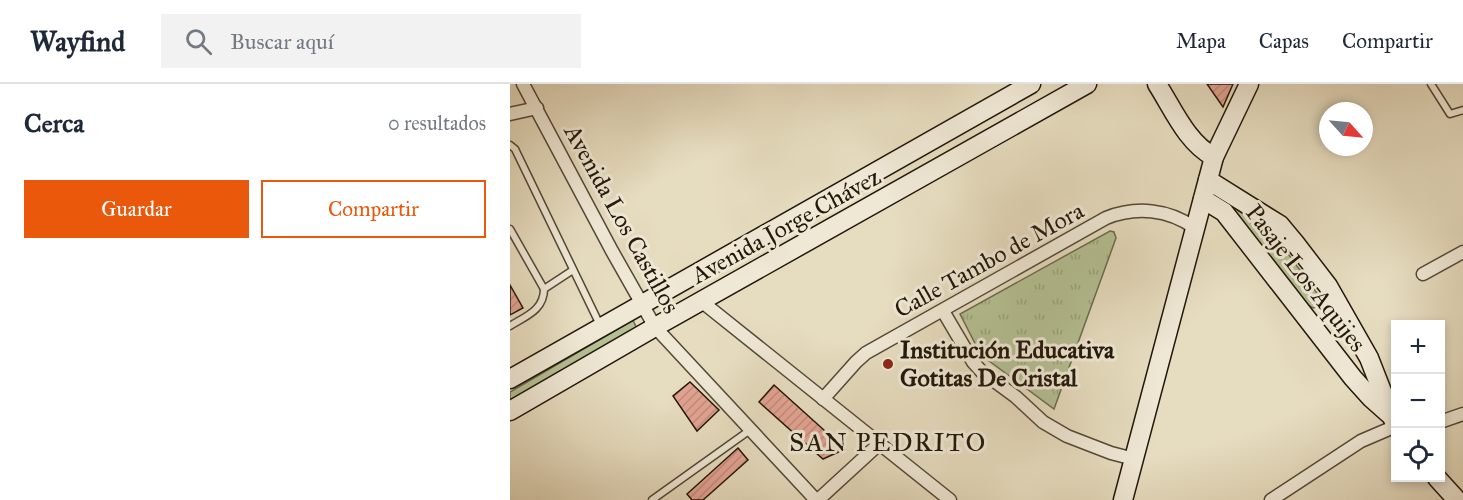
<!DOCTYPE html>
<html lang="es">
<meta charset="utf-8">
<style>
body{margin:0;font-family:"IM FELL Great Primer",serif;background:#f2f2f3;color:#1f2937}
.controls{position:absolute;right:18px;bottom:18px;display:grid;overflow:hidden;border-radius:0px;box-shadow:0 3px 9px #0003}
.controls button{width:54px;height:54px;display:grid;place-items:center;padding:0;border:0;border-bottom:2px solid #e0e1e3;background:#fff;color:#1f2937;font:30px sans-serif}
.compass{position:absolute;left:809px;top:18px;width:54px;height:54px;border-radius:50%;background:#fff;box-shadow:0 3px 9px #0003;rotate:117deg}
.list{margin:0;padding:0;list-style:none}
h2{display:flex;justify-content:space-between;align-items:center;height:78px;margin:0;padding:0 24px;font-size:26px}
h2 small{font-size:20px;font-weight:400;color:#747a83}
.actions{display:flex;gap:12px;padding:18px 24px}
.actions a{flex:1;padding:14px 0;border:2px solid #ea580c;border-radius:0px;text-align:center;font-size:21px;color:#ea580c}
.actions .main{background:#ea580c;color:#fff}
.icon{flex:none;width:33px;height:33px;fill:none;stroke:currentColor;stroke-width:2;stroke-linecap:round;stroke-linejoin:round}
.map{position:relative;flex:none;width:953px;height:416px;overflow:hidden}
header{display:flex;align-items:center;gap:36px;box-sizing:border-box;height:84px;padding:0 30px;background:#fff;border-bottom:2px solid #e0e1e3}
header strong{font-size:28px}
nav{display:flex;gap:33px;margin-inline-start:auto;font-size:21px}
.search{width:420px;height:54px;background:#f2f2f3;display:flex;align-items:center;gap:15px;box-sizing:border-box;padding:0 21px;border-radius:0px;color:#747a83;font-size:22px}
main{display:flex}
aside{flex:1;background:#fff}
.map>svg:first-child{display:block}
.grass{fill:#b4c093;stroke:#6b6c4e;stroke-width:1.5}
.park{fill:url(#park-tufts);stroke:#6b6c4e;stroke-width:1.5}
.building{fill:url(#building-hatch);stroke:#22170a;stroke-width:1.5}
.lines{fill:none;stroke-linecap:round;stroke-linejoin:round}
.lane-casing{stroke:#534837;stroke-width:9}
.street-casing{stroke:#534837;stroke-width:15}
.secondary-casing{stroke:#22170a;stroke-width:21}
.lane{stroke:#efe8d5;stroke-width:6}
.street{stroke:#efe8d5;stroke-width:12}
.secondary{stroke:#efe8d5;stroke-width:18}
.poi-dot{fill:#8f2418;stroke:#efe8d5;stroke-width:2}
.labels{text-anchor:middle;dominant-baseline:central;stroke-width:6;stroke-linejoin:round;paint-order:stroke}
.street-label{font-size:24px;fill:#22170a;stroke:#efe8d5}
.poi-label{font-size:24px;font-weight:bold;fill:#22170a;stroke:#efe8d5;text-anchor:start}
.neighbourhood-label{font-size:26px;letter-spacing:1.5px;fill:#22170a;stroke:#efe8d5}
</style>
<header>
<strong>Wayfind</strong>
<div class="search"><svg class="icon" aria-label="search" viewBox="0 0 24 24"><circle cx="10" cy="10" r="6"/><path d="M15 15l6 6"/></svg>Buscar aquí</div>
<nav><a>Mapa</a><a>Capas</a><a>Compartir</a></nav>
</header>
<main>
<aside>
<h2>Cerca<small>0 resultados</small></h2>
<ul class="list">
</ul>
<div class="actions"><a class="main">Guardar</a><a>Compartir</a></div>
</aside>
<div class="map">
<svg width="953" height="416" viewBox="0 0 953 416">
<defs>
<pattern id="park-tufts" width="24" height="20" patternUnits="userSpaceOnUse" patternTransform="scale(1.5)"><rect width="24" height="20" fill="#b4c093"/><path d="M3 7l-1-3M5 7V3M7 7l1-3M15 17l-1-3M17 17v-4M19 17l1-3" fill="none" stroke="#9aa47d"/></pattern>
<pattern id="building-hatch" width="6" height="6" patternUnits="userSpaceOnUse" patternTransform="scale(1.5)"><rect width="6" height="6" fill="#e4a393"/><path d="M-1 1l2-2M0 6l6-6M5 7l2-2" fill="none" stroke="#c38c7d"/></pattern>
</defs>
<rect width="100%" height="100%" fill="#e6dcbf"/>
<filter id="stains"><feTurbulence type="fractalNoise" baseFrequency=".00333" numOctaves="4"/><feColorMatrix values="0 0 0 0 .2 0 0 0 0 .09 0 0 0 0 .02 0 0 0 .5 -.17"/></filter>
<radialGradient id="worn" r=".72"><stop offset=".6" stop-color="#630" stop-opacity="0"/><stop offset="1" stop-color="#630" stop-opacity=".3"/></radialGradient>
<g class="grass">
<path d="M719 122H722L765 152 809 212 811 217 807 223 803 224 798 221Z"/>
<path d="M123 236 127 245 0 317V308Z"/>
</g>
<path class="park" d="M600 147 604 148 606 154 544 325 471 271 450 230Z"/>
<g class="building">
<path d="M697 0H723L713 23Z"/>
<path d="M0 201 13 224 0 231Z"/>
<path d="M180 298 209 326 187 347 163 312Z"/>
<path d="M264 301 335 365 313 375 249 318Z"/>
<path d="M228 364 238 376 193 416H182L177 410Z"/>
</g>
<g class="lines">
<g class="lane-casing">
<g id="lane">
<path d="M921 0 940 30 953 26"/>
<path d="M0 61 5 65 90 241"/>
<path d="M0 145 34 205C34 226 16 232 0 242"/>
<path d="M34 205 63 186"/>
<path d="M142 416 240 346"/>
</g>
</g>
<g class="street-casing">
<g id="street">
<path d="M13 0 102 167 145 243 306 416"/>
<path d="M0 30 27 24"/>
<path d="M913 190 953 168"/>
<path d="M191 217 440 416"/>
<path d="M433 227 463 278 472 288 506 313 533 338 557 352 601 369 624 375"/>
<path d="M313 315 346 278 356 269 596 134C626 122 658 125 685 144"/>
<path d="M930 338 953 330"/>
<path d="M308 416 369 360"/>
<path d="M761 416 851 357 886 342"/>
</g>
</g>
<g class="secondary-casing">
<g id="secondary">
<path d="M647 0C663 25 677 59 704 73"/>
<path d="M698 96 770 141 785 159 818 202 859 274 886 343"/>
<path d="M693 115 714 128 843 294 861 314 879 330"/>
<path d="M0 295 521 0"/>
<path d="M0 327 145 243 577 0"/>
<path d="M927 394 947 416"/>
<path d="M613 416 704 73 739 0"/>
</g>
</g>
<use href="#lane" class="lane"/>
<use href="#street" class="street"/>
<use href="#secondary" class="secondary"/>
</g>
<circle class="poi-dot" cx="378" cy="280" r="6"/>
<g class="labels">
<g class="street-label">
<text transform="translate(112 135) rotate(61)">Avenida Los Castillos</text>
<text transform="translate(276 142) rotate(-29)">Avenida Jorge Chávez</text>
<text transform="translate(479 176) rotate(-29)">Calle Tambo de Mora</text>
<text transform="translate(796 194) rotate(52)">Pasaje Los Aquijes</text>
</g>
<g class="poi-label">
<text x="390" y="266">Institución Educativa<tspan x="390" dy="28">Gotitas De Cristal</tspan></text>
</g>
<g class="neighbourhood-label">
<text x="378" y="358">SAN PEDRITO</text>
</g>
</g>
<rect width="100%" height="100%" filter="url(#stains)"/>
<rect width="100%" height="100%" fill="url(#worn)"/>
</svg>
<div class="controls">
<button>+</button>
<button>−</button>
<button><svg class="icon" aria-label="locate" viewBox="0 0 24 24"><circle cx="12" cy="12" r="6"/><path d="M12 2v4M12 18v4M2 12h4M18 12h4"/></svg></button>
</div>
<svg class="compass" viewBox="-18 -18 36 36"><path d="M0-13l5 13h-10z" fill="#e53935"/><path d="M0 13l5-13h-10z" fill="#747a83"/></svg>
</div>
</main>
